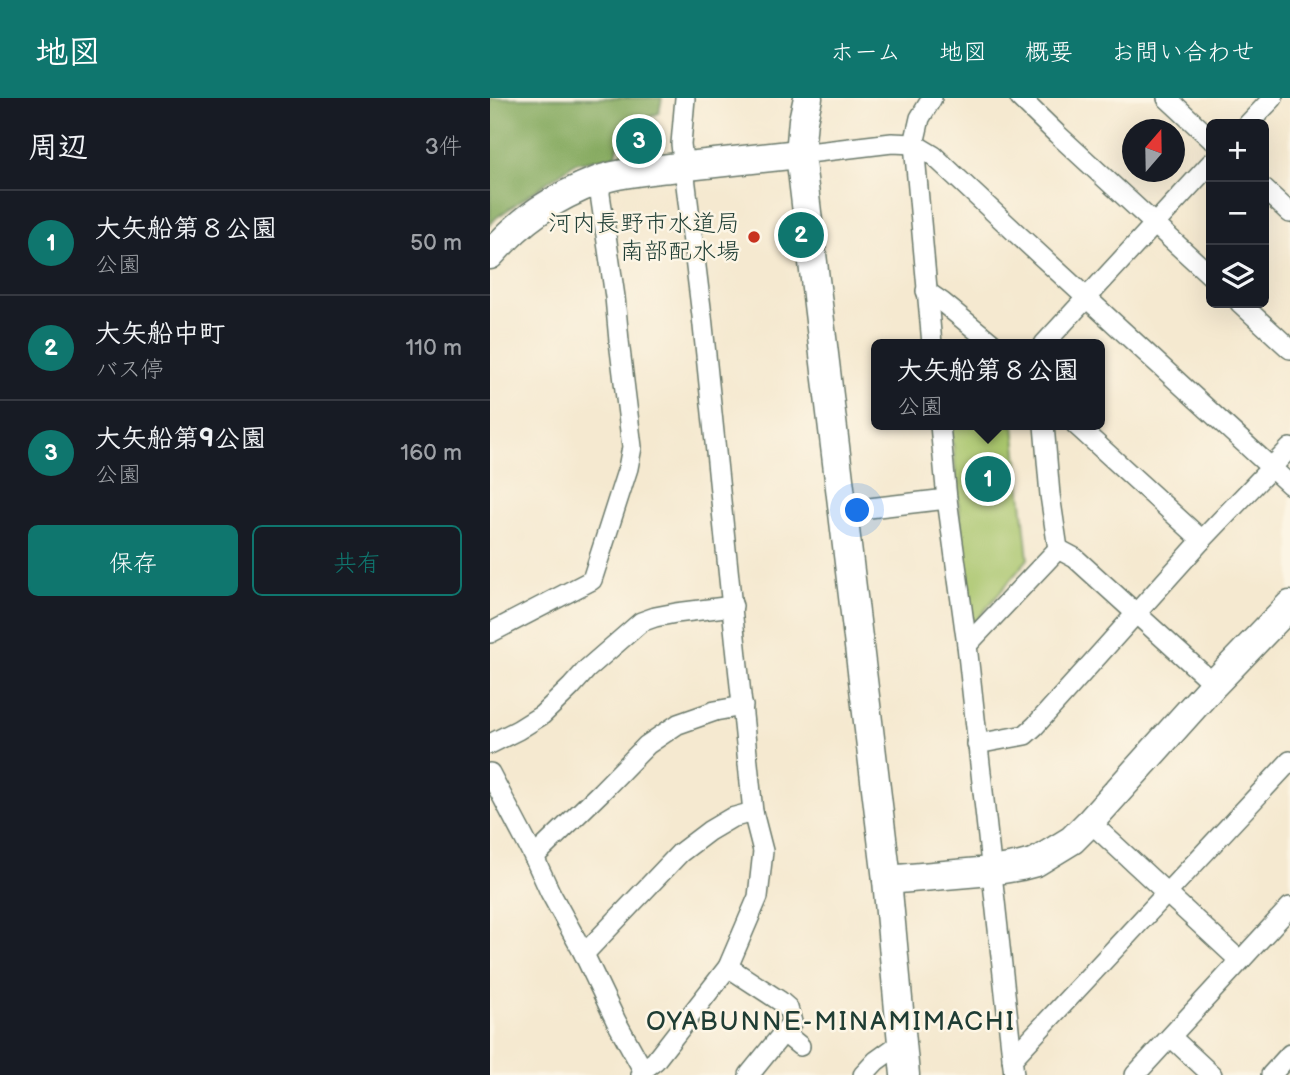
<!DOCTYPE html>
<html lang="ja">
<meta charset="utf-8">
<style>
body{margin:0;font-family:"Balsamiq Sans","Klee One",sans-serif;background:#20242c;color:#f1f3f6}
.controls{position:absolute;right:21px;top:21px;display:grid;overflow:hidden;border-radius:10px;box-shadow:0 7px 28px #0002}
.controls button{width:63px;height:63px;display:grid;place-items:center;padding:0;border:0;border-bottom:2px solid #363941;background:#171b24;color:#f1f3f6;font:35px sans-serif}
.compass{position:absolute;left:632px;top:21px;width:63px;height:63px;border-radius:50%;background:#171b24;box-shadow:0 7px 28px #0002;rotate:20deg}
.you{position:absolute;left:368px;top:413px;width:24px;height:24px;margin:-18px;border:5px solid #fff;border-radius:50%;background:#1a73e8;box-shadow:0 0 0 10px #1a73e833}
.badge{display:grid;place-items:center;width:46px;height:46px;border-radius:50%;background:#0f766e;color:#fff;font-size:23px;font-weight:700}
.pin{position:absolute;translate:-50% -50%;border:4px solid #fff;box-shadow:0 2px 7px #0006}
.popup{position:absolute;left:381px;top:241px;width:234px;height:91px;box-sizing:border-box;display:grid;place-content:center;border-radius:10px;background:#171b24;filter:drop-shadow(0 2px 5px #0005);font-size:23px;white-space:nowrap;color:#9ea1a6}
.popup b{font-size:26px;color:#f1f3f6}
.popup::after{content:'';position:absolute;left:50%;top:100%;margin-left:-14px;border:14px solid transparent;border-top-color:#171b24}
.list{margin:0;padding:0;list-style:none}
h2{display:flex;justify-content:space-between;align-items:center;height:91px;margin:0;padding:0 28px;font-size:30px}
h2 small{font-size:23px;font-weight:400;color:#9ea1a6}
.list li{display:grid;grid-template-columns:46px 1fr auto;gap:21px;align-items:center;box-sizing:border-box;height:105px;padding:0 28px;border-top:2px solid #363941}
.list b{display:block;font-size:26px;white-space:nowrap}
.list p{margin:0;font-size:23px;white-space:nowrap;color:#9ea1a6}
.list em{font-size:23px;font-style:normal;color:#9ea1a6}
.actions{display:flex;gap:14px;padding:21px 28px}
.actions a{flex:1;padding:16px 0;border:2px solid #0f766e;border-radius:10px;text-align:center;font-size:24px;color:#0f766e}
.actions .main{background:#0f766e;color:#fff}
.icon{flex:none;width:38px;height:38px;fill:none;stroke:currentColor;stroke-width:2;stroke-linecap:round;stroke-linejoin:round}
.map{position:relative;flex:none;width:800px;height:977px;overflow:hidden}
header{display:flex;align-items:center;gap:42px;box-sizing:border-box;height:98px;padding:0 35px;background:#0f766e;color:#fff}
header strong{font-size:33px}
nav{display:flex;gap:38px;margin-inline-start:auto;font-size:24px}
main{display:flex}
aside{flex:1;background:#171b24}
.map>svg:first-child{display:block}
.green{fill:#a8c56c;stroke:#648150;stroke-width:2}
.forest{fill:#86aa60;stroke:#52744a;stroke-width:2}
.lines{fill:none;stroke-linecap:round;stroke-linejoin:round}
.street-casing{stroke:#6a796b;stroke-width:22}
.secondary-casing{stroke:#6a796b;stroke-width:31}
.street{stroke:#fff;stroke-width:19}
.secondary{stroke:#fff;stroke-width:28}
.poi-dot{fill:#c8321e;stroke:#fcf5e5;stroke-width:2.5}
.labels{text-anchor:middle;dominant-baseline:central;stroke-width:5;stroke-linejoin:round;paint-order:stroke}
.poi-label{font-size:24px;fill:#1f3d34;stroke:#fcf5e5;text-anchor:end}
.neighbourhood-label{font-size:26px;letter-spacing:2px;fill:#1f3d34;stroke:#fcf5e5}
</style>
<header>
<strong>地図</strong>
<nav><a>ホーム</a><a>地図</a><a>概要</a><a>お問い合わせ</a></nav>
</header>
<main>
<aside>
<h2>周辺<small>3件</small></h2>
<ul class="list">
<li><span class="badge">1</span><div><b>大矢船第８公園</b><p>公園</p></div><em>50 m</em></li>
<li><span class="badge">2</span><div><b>大矢船中町</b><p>バス停</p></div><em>110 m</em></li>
<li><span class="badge">3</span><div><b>大矢船第9公園</b><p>公園</p></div><em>160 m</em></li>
</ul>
<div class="actions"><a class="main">保存</a><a>共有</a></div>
</aside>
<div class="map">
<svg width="800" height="977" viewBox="0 0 800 977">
<rect width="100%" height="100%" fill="#fcf5e5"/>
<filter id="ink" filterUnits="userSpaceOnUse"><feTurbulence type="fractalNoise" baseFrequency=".0143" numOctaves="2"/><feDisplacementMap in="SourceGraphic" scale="14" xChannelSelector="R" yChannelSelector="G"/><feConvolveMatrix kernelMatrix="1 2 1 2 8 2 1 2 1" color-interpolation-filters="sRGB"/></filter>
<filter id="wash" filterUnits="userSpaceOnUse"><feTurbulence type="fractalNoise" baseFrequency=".00686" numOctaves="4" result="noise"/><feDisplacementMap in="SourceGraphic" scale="28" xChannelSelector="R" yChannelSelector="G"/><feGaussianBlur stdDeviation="1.57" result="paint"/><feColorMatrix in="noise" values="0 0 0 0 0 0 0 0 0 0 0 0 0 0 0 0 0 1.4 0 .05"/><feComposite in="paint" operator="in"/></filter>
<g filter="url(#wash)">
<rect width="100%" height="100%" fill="#f5e9d0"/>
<g class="green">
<path d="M165 22 163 52 131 58 136 34Z"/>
<path d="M461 327H524L538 461 481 529Z"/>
</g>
<path class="forest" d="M0 0H172L169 15 132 32 126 58 85 65 6 120 0 127Z"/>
</g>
<g filter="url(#ink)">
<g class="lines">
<g class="street-casing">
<g id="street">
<path d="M530 0 567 36 721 178"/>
<path d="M677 0 721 41"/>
<path d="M758 26 783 0"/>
<path d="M310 56 402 45 424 46 444 58 525 134 800 387"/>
<path d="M774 91 800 115"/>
<path d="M436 193 452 204 503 246"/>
<path d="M750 205 800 251"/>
<path d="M442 246 424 46 430 20 442 0"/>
<path d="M554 246 721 65"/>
<path d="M450 327 457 401 477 547 524 977"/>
<path d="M554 327 560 397 568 451"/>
<path d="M586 327 712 442"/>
<path d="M353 413 457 401"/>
<path d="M568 451 585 460 724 586"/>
<path d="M0 535 102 482 138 370 142 349 129 243 125 199 110 96 111 81"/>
<path d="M477 547 568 451"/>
<path d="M0 646 28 632 52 617 81 589 97 571 151 524 165 519 186 515 243 508"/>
<path d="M487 646 535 637 545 628 712 442 800 350"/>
<path d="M0 675 44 759 60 794 94 856 126 923 153 972"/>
<path d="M600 724 749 862"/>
<path d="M44 759 111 694 157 647 188 626 225 613 253 608"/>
<path d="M94 856 190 755 219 733 241 720 263 714"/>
<path d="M238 869 290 903 298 910 302 924 259 977"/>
<path d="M294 935 310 948"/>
<path d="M681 939 722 977"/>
<path d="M522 961 800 663"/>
<path d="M151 977 153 972 165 963 238 869 268 799 273 753 263 714 212 218 191 46 195 0"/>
<path d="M373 977 386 963 411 945"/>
<path d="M645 977 800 809"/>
<path d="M781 977 800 956"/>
</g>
</g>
<g class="secondary-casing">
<g id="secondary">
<path d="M318 0 313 22 310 56 397 782 415 977"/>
<path d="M0 157C33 120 62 100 109 82 132 74 163 72 188 69 228 65 269 60 310 56"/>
<path d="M397 782 501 773 531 768 546 764 582 742 600 724 724 586 800 507"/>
</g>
</g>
<use href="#street" class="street"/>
<use href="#secondary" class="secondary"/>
</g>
</g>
<circle class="poi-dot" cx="264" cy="139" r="7"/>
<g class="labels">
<g class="poi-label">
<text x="250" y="125">河内長野市水道局<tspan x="250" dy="28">南部配水場</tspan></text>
</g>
<g class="neighbourhood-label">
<text x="341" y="924">OYABUNNE-MINAMIMACHI</text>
</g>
</g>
</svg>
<div class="controls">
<button>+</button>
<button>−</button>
<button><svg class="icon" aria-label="layers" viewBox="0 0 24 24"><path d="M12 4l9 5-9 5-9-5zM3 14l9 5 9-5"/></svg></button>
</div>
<svg class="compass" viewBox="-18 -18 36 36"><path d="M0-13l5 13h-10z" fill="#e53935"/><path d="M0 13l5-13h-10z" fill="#9ea1a6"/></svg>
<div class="you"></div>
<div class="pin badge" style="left:498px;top:381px">1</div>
<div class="popup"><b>大矢船第８公園</b>公園</div>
<div class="pin badge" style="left:311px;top:137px">2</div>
<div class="pin badge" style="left:149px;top:43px">3</div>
</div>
</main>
